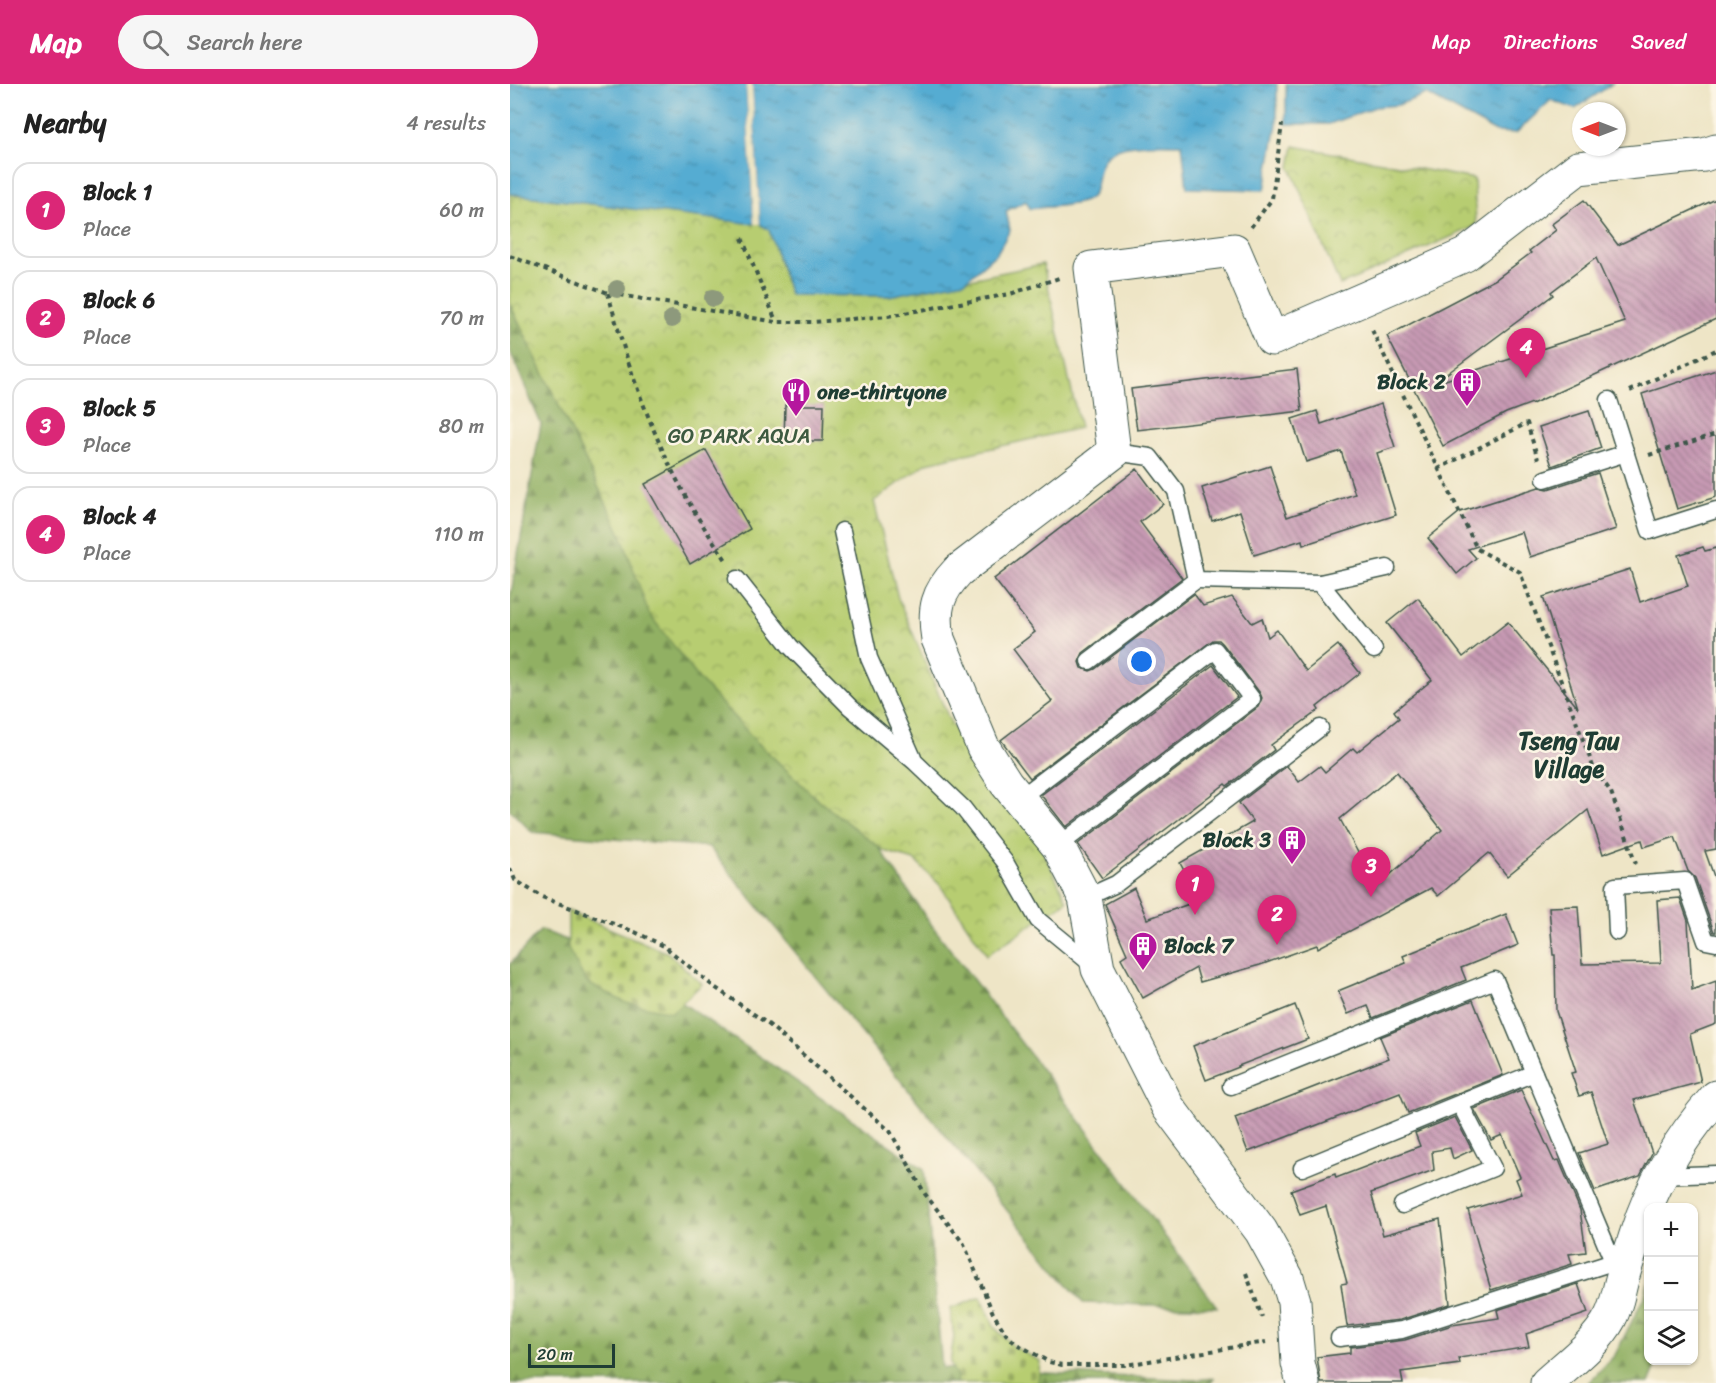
<!DOCTYPE html>
<meta charset="utf-8">
<style>
body{margin:0;font-family:Sriracha,sans-serif;background:#f6f6f6;color:#222}
.controls{position:absolute;right:18px;bottom:18px;display:grid;overflow:hidden;border-radius:12px;box-shadow:0 2px 4px #0004}
.controls button{width:54px;height:54px;display:grid;place-items:center;padding:0;border:0;border-bottom:2px solid #e0e0e0;background:#fff;color:#222;font:30px sans-serif}
.compass{position:absolute;left:1062px;top:18px;width:54px;height:54px;border-radius:50%;background:#fff;box-shadow:0 2px 4px #0004;rotate:270deg}
.scale{position:absolute;left:18px;bottom:15px;width:87px;box-sizing:border-box;padding-left:6px;border:3px solid #1f3d34;border-top:0;font-size:16px;line-height:21px;white-space:nowrap;color:#1f3d34;-webkit-text-stroke:4px #fcf5e5;paint-order:stroke}
.you{position:absolute;left:632px;top:578px;width:21px;height:21px;margin:-15px;border:4px solid #fff;border-radius:50%;background:#1a73e8;box-shadow:0 0 0 9px #1a73e833}
.badge{display:grid;place-items:center;width:39px;height:39px;border-radius:50%;background:#db2777;color:#fff;font-size:20px;font-weight:700}
.pin{position:absolute;translate:-50% -50px;filter:drop-shadow(0 2px 3px #0008)}
.pin::after{content:'';position:absolute;top:32px;width:21px;height:18px;background:inherit;clip-path:polygon(0 0,100% 0,50% 100%)}
.list{margin:0;padding:0;list-style:none}
h2{display:flex;justify-content:space-between;align-items:center;height:78px;margin:0;padding:0 24px;font-size:26px}
h2 small{font-size:20px;font-weight:400;color:#767676}
.list li{display:grid;grid-template-columns:39px 1fr auto;gap:18px;align-items:center;box-sizing:border-box;height:96px;margin:0 12px 12px;padding:0 12px;border:2px solid #e0e0e0;border-radius:18px}
.list b{display:block;font-size:22px;white-space:nowrap}
.list p{margin:0;font-size:20px;white-space:nowrap;color:#767676}
.list em{font-size:20px;font-style:normal;color:#767676}
.icon{flex:none;width:33px;height:33px;fill:none;stroke:currentColor;stroke-width:2;stroke-linecap:round;stroke-linejoin:round}
.map{position:relative;flex:none;width:1206px;height:1299px;overflow:hidden}
header{display:flex;align-items:center;gap:36px;box-sizing:border-box;height:84px;padding:0 30px;background:#db2777;color:#fff}
header strong{font-size:28px}
nav{display:flex;gap:33px;margin-inline-start:auto;font-size:21px}
.search{width:420px;height:54px;background:#f6f6f6;display:flex;align-items:center;gap:15px;box-sizing:border-box;padding:0 21px;border-radius:33px;color:#767676;font-size:22px}
main{display:flex}
aside{flex:1;background:#fff}
.map>svg:first-child{display:block}
.forest{fill:url(#forest-firs);stroke:#58764c;stroke-width:1.5}
.cemetery{fill:url(#cemetery-stones);stroke:#6b8552;stroke-width:1.5}
.park{fill:url(#park-crowns);stroke:#6b8552;stroke-width:1.5}
.water{fill:url(#water-ripples);stroke:#3a7483;stroke-width:1.5}
.pier{fill:#eee5c6}
.building{fill:url(#building-back-hatch);fill-rule:evenodd}
.lines{fill:none;stroke-linecap:round;stroke-linejoin:round}
.lane-casing{stroke:#3e564a;stroke-width:19}
.street-casing{stroke:#3e564a;stroke-width:35}
.path{stroke:#3e564a;stroke-width:4;stroke-dasharray:4.5 4.5;stroke-linecap:butt}
.lane{stroke:#fff;stroke-width:16}
.street{stroke:#fff;stroke-width:33}
.tree{fill:#8d997c}
.labels{text-anchor:middle;dominant-baseline:central;stroke-width:5;stroke-linejoin:round;paint-order:stroke}
.poi-label{font-size:21px;font-weight:bold;fill:#1f3d34;stroke:#fcf5e5;text-anchor:end}
.park-label{font-size:21px;fill:#3d5a40;stroke:#fcf5e5}
.quarter-label{font-size:24px;font-weight:bold;fill:#1f3d34;stroke:#fcf5e5}
</style>
<header>
<strong>Map</strong>
<div class="search"><svg class="icon" aria-label="search" viewBox="0 0 24 24"><circle cx="10" cy="10" r="6"/><path d="M15 15l6 6"/></svg>Search here</div>
<nav><a>Map</a><a>Directions</a><a>Saved</a></nav>
</header>
<main>
<aside>
<h2>Nearby<small>4 results</small></h2>
<ul class="list">
<li><span class="badge">1</span><div><b>Block 1</b><p>Place</p></div><em>60 m</em></li>
<li><span class="badge">2</span><div><b>Block 6</b><p>Place</p></div><em>70 m</em></li>
<li><span class="badge">3</span><div><b>Block 5</b><p>Place</p></div><em>80 m</em></li>
<li><span class="badge">4</span><div><b>Block 4</b><p>Place</p></div><em>110 m</em></li>
</ul>
</aside>
<div class="map">
<svg width="1206" height="1299" viewBox="0 0 1206 1299">
<defs>
<pattern id="forest-firs" width="22" height="20" patternUnits="userSpaceOnUse" patternTransform="scale(1.5)"><rect width="22" height="20" fill="#91b063"/><path d="M5 1l3.5 6h-7zM16 11l3.5 6h-7z" fill="#769052"/></pattern>
<pattern id="cemetery-stones" width="16" height="16" patternUnits="userSpaceOnUse" patternTransform="scale(1.5)"><rect width="16" height="16" fill="#b7cd71"/><path d="M2 7V4a2 2 0 0 1 4 0v3zM10 15v-3a2 2 0 0 1 4 0v3z" fill="#94a85e"/></pattern>
<pattern id="park-crowns" width="20" height="18" patternUnits="userSpaceOnUse" patternTransform="scale(1.5)"><rect width="20" height="18" fill="#b7cd71"/><path d="M2 6a3 3 0 1 1 6 0M12 15a3 3 0 1 1 6 0" fill="none" stroke="#94a85e"/></pattern>
<pattern id="water-ripples" width="26" height="14" patternUnits="userSpaceOnUse" patternTransform="scale(1.5)"><rect width="26" height="14" fill="#55acd2"/><path d="M2 4q2-2 4 0t4 0M15 11q2-2 4 0t4 0" fill="none" stroke="#468dab"/></pattern>
<pattern id="building-back-hatch" width="6" height="6" patternUnits="userSpaceOnUse" patternTransform="scale(1.5)"><rect width="6" height="6" fill="#c79ab4"/><path d="M-1 5l2 2M0 0l6 6M5-1l2 2" fill="none" stroke="#a17f93"/></pattern>
</defs>
<rect width="100%" height="100%" fill="#fcf5e5"/>
<filter id="ink" filterUnits="userSpaceOnUse"><feTurbulence type="fractalNoise" baseFrequency=".0167" numOctaves="2"/><feDisplacementMap in="SourceGraphic" scale="12" xChannelSelector="R" yChannelSelector="G"/><feConvolveMatrix kernelMatrix="1 2 1 2 8 2 1 2 1" color-interpolation-filters="sRGB"/></filter>
<filter id="wash" filterUnits="userSpaceOnUse"><feTurbulence type="fractalNoise" baseFrequency=".008" numOctaves="4" result="noise"/><feDisplacementMap in="SourceGraphic" scale="24" xChannelSelector="R" yChannelSelector="G"/><feGaussianBlur stdDeviation="1.35" result="paint"/><feColorMatrix in="noise" values="0 0 0 0 0 0 0 0 0 0 0 0 0 0 0 0 0 1.4 0 .05"/><feComposite in="paint" operator="in"/></filter>
<g filter="url(#wash)">
<rect width="100%" height="100%" fill="#eee5c6"/>
<g class="forest">
<path d="M0 220 111 450 140 530 190 596 247 658 308 716 368 762 417 835 542 999 707 1223 573 1219 199 763 22 748 0 726V515L31 340 0 267Z"/>
<path d="M31 846 114 879 414 1085 432 1284 685 1296 704 1294 701 1299H0V880Z"/>
<path d="M1138 1199V1276L1148 1277 1139 1299H1078L1105 1271 1135 1211Z"/>
</g>
<g class="cemetery">
<path d="M58 827 158 869 192 900 162 928 116 919 77 899 58 865Z"/>
<path d="M471 1213 485 1244 504 1263 530 1277 528 1299H446L447 1293 440 1279 444 1252 440 1225Z"/>
</g>
<g class="park">
<path d="M236 0H242L255 142 259 146 280 211 379 212 533 180 570 344 417 379 364 417 388 514 439 635 478 704 523 746 557 817 477 871 430 801 404 776 374 767 308 716 247 658 190 596 139 530 111 450 0 220V110L244 140Z"/>
<path d="M784 62 964 95 966 142 830 201 780 83Z"/>
</g>
<g class="water">
<path d="M0 0H236L244 140 0 110Z"/>
<path d="M242 0H767V40L755 106 677 104 672 60C655 60 617 58 603 67 580 79 594 110 575 117 563 122 534 123 520 125L516 117 496 127 500 146 487 169 455 197 379 212 280 211 259 146 250 140Z"/>
<path d="M776 0H1102L1065 25 1041 16 1006 49 986 48 916 10 888 21 865 23 819 40H776Z"/>
</g>
<g class="pier">
<path d="M236 0H239L247 140H244Z"/>
<path d="M239 0H242L250 140H247Z"/>
</g>
<g id="blocks">
<g class="building">
<path d="M1206 115V235L1022 320V319L996 329 933 362 877 252 986 195 1021 169 1019 167 1046 146 1042 140 1074 116 1108 161ZM1086 174 1115 238 923 300 1043 211 1041 208Z"/>
<path d="M787 285 792 327 627 346 621 305Z"/>
<path d="M1206 286V413L1167 425 1132 310Z"/>
<path d="M871 320 885 363 867 369 886 431 793 461 792 456 744 471 730 427 702 437 692 404 760 382 777 433 845 410 831 367 796 378 782 335 807 327 811 340Z"/>
<path d="M275 321H314L313 357H274Z"/>
<path d="M1079 327 1091 364 1042 382 1029 343Z"/>
<path d="M196 366 240 445 180 480 135 400Z"/>
<path d="M627 385 653 420 630 438 672 494 573 569 569 578 571 584 580 587 585 585 684 510 693 522 722 513 742 539 752 534 758 553 767 546 796 587 828 561 850 589 807 623 809 626 761 661 764 666 717 702 715 700 592 794 568 760 748 623 752 614 750 609 713 560 709 556H703L520 694 491 656 542 617 503 565 525 548 484 495Z"/>
<path d="M1088 389 1106 445 1020 473 1012 448 958 465 966 474 947 490 918 454 950 428 1029 403 1038 405Z"/>
<path d="M1193 463 1195 467 1206 464V765L1195 767 1206 798V848H1204L1185 794 1178 787 1165 753 1134 763 1132 756 1093 770 1078 726 997 792 979 769 928 812 921 804 808 864 807 861 750 881 690 898 686 884 633 914 611 874 617 870 595 820 624 804 637 835 690 816 670 779 743 738 729 719 777 682 789 698 810 682 815 688 843 664 847 668 889 634 884 627 922 596 877 539 908 514 953 573 998 538 1068 624 1033 513 1120 485 1130 518 1178 502 1168 471ZM887 688 932 746 875 795 870 786 860 791 830 735Z"/>
<path d="M703 581 727 613 556 743 531 711Z"/>
<path d="M1170 814 1178 837 1182 906 1206 897V940L1180 950 1191 998 1124 1016 1142 1069 1130 1092 1085 1107 1069 1069 1098 1060 1081 1008 1069 1012 1061 989 1066 988 1046 927 1045 871H1043L1039 823 1068 822 1072 880 1149 879 1151 878 1147 816Z"/>
<path d="M996 830 1008 861 951 884 956 896 863 934 858 922 838 930 828 907 896 879 893 872Z"/>
<path d="M963 916 993 991 898 1029 890 1009 738 1068 725 1034 879 974 870 953Z"/>
<path d="M785 921 798 955 728 982 729 983 696 996 683 962Z"/>
<path d="M1011 1006 1044 1077 1049 1076 1070 1126 1076 1168 1059 1170 1062 1180 981 1206 958 1126 1012 1110 1006 1095 1010 1093 992 1051 981 1056 964 1025Z"/>
<path d="M945 1033 962 1066 943 1075 940 1064 922 1067 924 1086 861 1109 873 1151 930 1135 940 1220 890 1236 837 1242 831 1200 837 1199 816 1122 790 1131 781 1106 825 1090 826 1094 910 1062 905 1049Z"/>
<path d="M1068 1200 1078 1229 1016 1250 1019 1263 949 1274 950 1280 891 1288 893 1299H811L807 1273 840 1269V1263L895 1256 942 1241 989 1234 987 1226Z"/>
</g>
</g>
</g>
<g filter="url(#ink)">
<use href="#blocks" fill-opacity="0" stroke="#3e564a" stroke-width="1.5"/>
<g class="lines">
<g class="lane-casing">
<g id="lane">
<path d="M1099 316 1140 447 1206 426"/>
<path d="M604 368 640 373 666 407 686 496 810 499 877 484"/>
<path d="M1035 395 1116 369"/>
<path d="M332 447 359 574 403 674"/>
<path d="M227 495 280 562 340 623 405 678 453 724 495 778 528 836 585 883"/>
<path d="M810 499 864 566"/>
<path d="M579 577 686 496"/>
<path d="M510 714 705 566 742 615 548 762"/>
<path d="M575 814 606 800 810 644"/>
<path d="M1107 848 1105 802 1175 797 1196 857 1206 859"/>
<path d="M721 1002 985 896 1110 1194"/>
<path d="M792 1084 1024 989"/>
<path d="M1149 1092 1206 1090"/>
<path d="M892 1121 983 1084 950 1020"/>
<path d="M829 1254 892 1246 1103 1178"/>
</g>
</g>
<g class="street-casing">
<g id="street">
<path d="M793 1299 788 1279 784 1217 777 1194 751 1147 658 1023 588 885 575 814 548 762 496 699 473 663 428 555C423 525 427 509 448 487L604 368 581 184 724 166 762 255 955 171 1068 84 1194 71 1206 67"/>
<path d="M1037 1299C1059 1279 1086 1260 1100 1234 1106 1223 1108 1211 1111 1199 1115 1183 1121 1167 1126 1151 1142 1099 1170 1054 1206 1013"/>
</g>
</g>
<g class="path">
<path d="M741 143 762 115 772 40"/>
<path d="M232 154 266 237"/>
<path d="M0 172 98 209 266 238H304L378 232 500 210 552 193"/>
<path d="M98 209C118 284 143 355 181 422 192 441 204 458 216 476"/>
<path d="M862 246 967 465 1010 488 1084 685 1101 708 1126 780"/>
<path d="M1120 307 1206 266"/>
<path d="M1139 371 1206 350"/>
<path d="M928 385 1017 339 1028 375"/>
<path d="M0 784 5 796 32 813 125 848 154 862 203 902 258 940 380 1047 415 1110 454 1160 483 1229 496 1250 505 1259 539 1278 552 1281H615L756 1258"/>
<path d="M736 1189 752 1233"/>
</g>
<use href="#lane" class="lane"/>
<use href="#street" class="street"/>
</g>
<g class="tree">
<circle cx="107" cy="205" r="9"/>
<circle cx="203" cy="214" r="9"/>
<circle cx="162" cy="235" r="9"/>
</g>
</g>
<defs>
<g id="building-pin" transform="scale(1.5)"><path d="M0 17L-7.5 6A9.5 9.5 0 1 1 7.5 6Z" fill="#b5179e" stroke="#fcf5e5"/><path d="M-4-6H4V6H1V3H-1V6H-4ZM-2.5-4.3h1.7v1.8h-1.7ZM.8-4.3h1.7v1.8H.8ZM-2.5-1h1.7V.8h-1.7ZM.8-1h1.7V.8H.8Z" fill="#fff"/></g>
<g id="restaurant-pin" transform="scale(1.5)"><path d="M0 17L-7.5 6A9.5 9.5 0 1 1 7.5 6Z" fill="#b5179e" stroke="#fcf5e5"/><path d="M-5-6h1v4h1v-4h1v4h1v-4h1v5L-1.5 .5V6h-2V.5L-5-1ZM5-6V6H3V1.5H1.5Q1.5-4 5-6Z" fill="#fff"/></g>
</defs>
<g fill-rule="evenodd">
<use href="#building-pin" x="957" y="298"/>
<use href="#restaurant-pin" x="286" y="308"/>
<use href="#building-pin" x="782" y="756"/>
<use href="#building-pin" x="633" y="862"/>
</g>
<g class="labels">
<g class="poi-label">
<text x="936" y="298">Block 2</text>
<text x="307" y="308" text-anchor="start">one-thirtyone</text>
<text x="761" y="756">Block 3</text>
<text x="654" y="862" text-anchor="start">Block 7</text>
</g>
<g class="park-label">
<text x="229" y="352">GO PARK AQUA</text>
</g>
<g class="quarter-label">
<text x="1059" y="657">Tseng Tau<tspan x="1059" dy="28">Village</tspan></text>
</g>
</g>
</svg>
<div class="controls">
<button>+</button>
<button>−</button>
<button><svg class="icon" aria-label="layers" viewBox="0 0 24 24"><path d="M12 4l9 5-9 5-9-5zM3 14l9 5 9-5"/></svg></button>
</div>
<svg class="compass" viewBox="-18 -18 36 36"><path d="M0-13l5 13h-10z" fill="#e53935"/><path d="M0 13l5-13h-10z" fill="#767676"/></svg>
<div class="scale">20 m</div>
<div class="you"></div>
<div class="pin badge" style="left:685px;top:831px">1</div>
<div class="pin badge" style="left:767px;top:861px">2</div>
<div class="pin badge" style="left:861px;top:813px">3</div>
<div class="pin badge" style="left:1016px;top:294px">4</div>
</div>
</main>
